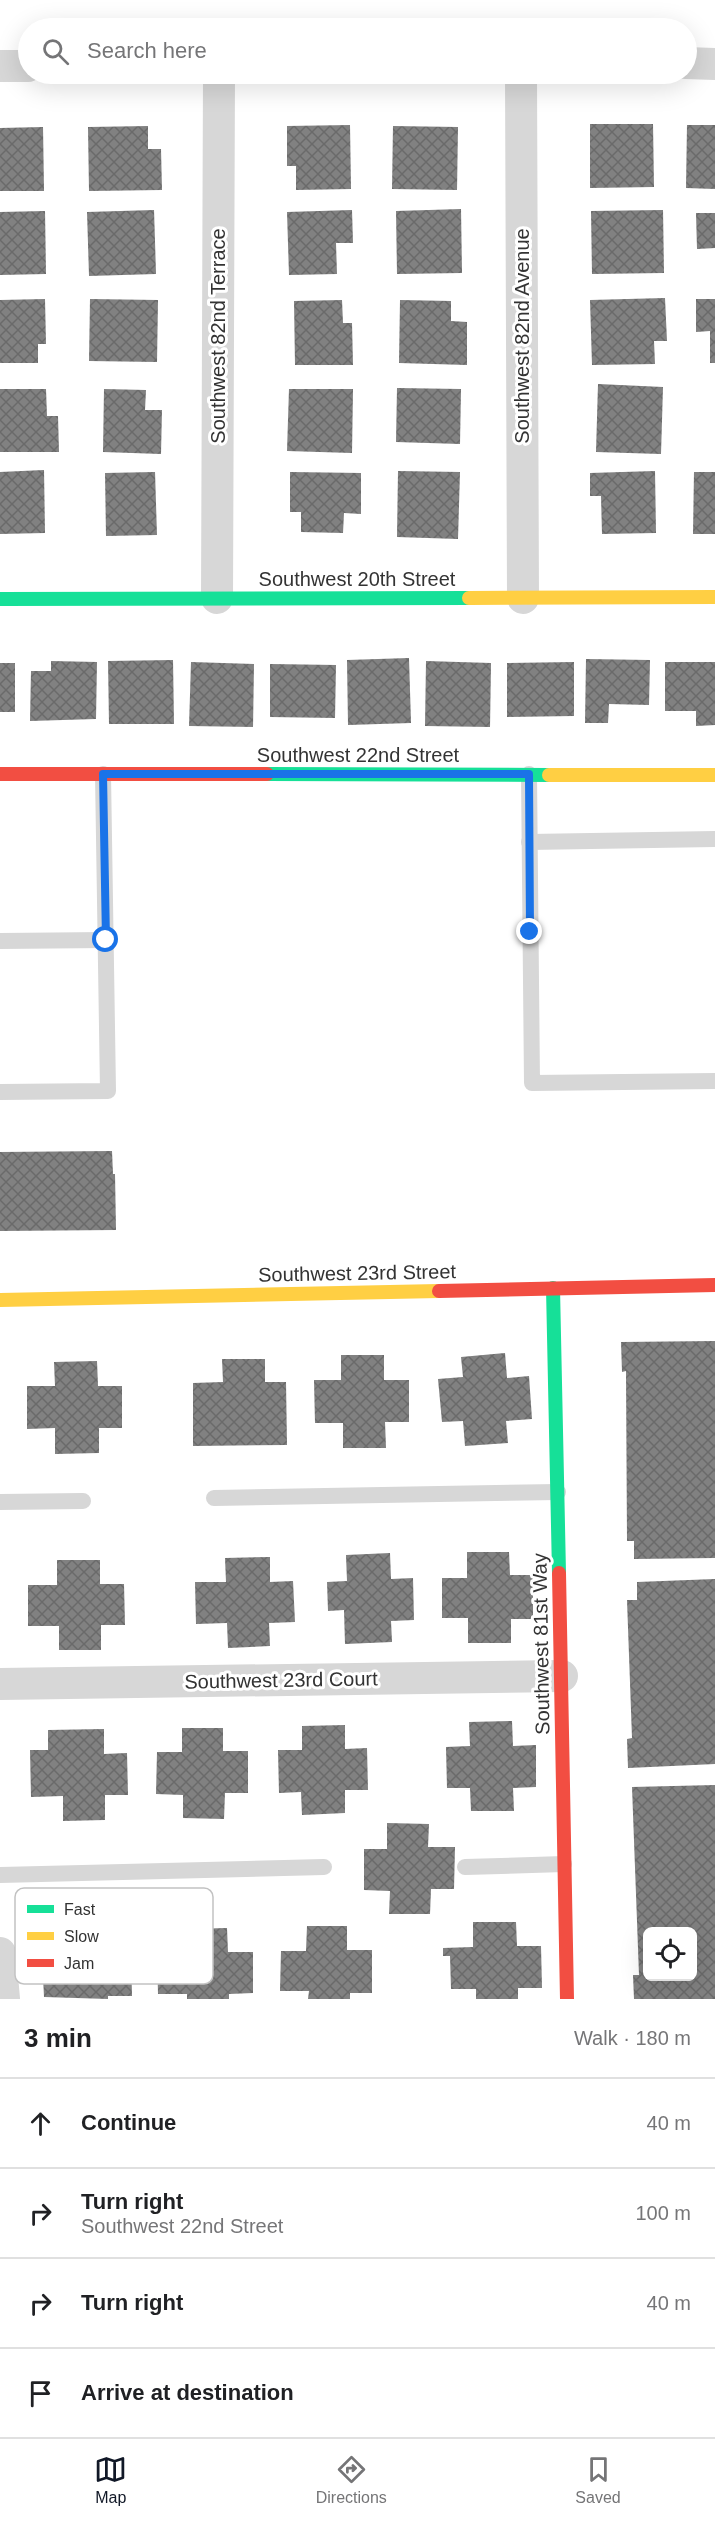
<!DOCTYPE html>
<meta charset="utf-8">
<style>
body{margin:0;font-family:Helvetica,sans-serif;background:#f2f2f2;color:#202124}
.controls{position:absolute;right:18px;bottom:18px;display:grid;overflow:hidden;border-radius:9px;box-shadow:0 6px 24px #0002}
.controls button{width:54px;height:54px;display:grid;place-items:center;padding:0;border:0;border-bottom:2px solid #e0e0e0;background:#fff;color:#202124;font:30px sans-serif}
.stop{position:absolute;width:18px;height:18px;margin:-14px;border:4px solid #1a73e8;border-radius:50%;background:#fff}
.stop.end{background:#1a73e8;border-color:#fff;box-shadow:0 2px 6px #0008}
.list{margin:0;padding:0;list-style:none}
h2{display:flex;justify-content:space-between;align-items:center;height:78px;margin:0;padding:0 24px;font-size:26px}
h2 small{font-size:20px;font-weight:400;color:#757577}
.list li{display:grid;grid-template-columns:39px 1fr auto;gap:18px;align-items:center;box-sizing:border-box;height:90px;padding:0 24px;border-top:2px solid #e0e0e0}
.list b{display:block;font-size:22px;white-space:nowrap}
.list p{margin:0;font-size:20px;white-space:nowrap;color:#757577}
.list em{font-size:20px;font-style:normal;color:#757577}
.icon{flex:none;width:33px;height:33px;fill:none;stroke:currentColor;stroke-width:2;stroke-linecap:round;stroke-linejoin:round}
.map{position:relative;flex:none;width:715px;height:1999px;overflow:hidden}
.search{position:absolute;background:#fff;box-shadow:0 6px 24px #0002;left:18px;right:18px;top:18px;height:66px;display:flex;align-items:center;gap:15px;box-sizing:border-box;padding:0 21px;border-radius:33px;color:#757577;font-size:22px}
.sheet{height:438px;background:#fff}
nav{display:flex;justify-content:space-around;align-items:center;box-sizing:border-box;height:84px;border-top:2px solid #e0e0e0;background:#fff;font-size:16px;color:#757577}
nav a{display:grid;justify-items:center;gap:3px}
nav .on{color:#111827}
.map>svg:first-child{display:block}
.building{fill:url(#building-cross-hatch);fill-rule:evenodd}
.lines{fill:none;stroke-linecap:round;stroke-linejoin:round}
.lane{stroke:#d7d7d7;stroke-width:16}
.street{stroke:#d7d7d7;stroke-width:32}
.fast{stroke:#16e098;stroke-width:14}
.slow{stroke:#ffcf43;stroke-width:14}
.jam{stroke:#f24e42;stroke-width:14}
.route{stroke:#1a73e8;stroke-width:8}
.labels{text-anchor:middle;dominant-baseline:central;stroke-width:6;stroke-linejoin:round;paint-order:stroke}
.street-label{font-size:20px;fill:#333;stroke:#fff}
.key{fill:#fff;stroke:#c2c2c2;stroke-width:1.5}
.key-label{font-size:16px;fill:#333}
</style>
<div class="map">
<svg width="715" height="1999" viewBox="0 0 715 1999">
<defs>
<pattern id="building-cross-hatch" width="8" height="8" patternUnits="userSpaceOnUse" patternTransform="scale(1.5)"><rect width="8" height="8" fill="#818181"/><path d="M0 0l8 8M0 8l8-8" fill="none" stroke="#6a6a6a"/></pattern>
</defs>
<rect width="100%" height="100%" fill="#fff"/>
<g class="building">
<path d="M590 124H653L654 187 590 188Z"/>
<path d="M350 125 351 189 296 190V166H287V126Z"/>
<path d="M687 125H715V189L686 188Z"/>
<path d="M148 126V149H161L162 190 89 191 88 127Z"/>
<path d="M393 126 458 127 457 190 392 189Z"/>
<path d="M43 127 44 191H0V128Z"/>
<path d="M461 209 462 273 397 274 396 211Z"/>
<path d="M154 210 156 274 89 276 87 212Z"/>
<path d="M352 210 353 243H336L337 274 289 275 287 212Z"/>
<path d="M663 210 664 273 592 274 591 211Z"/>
<path d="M45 211 46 274 0 275V212Z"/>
<path d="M696 213H715V248L697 249Z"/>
<path d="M665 298 667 341H654L655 364 592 365 590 300Z"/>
<path d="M45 299 46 344H38V363H0V300Z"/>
<path d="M90 299 158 300 157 362 89 361Z"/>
<path d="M696 299H715V363H710V331L696 332Z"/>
<path d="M342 300 343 323H352L353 365H295L294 301Z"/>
<path d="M400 300 451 301V321L467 322V365L399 363Z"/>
<path d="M598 384 663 387 661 454 596 452Z"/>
<path d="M397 388 461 389 460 444 396 442Z"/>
<path d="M0 389H46L47 416H58L59 452H0Z"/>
<path d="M104 389 146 390 145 410H162L161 454 103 452Z"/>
<path d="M289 389H353L352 453 287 451Z"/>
<path d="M44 470 45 533 0 534V472Z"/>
<path d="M398 471 460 472 458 539 397 537Z"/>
<path d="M655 471 656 533 602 534 601 496H590V473Z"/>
<path d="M155 472 157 535 106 536 105 473Z"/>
<path d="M290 472 361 473V514L344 513 343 533 301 532V512H290Z"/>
<path d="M694 472H715V534H693Z"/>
<path d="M409 658 411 723 348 725 347 660Z"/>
<path d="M586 659 650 660 649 705 609 704 608 723H585Z"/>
<path d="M173 660 174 724H109L108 661Z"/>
<path d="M51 661 97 662 96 719 30 721 31 671H51Z"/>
<path d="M426 661 491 663 490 727 425 726Z"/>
<path d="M191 662 254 664 253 727 189 726Z"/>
<path d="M574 662V716L507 717V663Z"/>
<path d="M665 662H715V725L696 726V711H665Z"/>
<rect x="0" y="663" width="15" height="49"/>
<path d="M270 664 336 665 335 718 270 717Z"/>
<path d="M112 1151 113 1174H115L116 1230 0 1231V1152Z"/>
<path d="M715 1341V1558L634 1559V1541H627L626 1371 622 1372 621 1342Z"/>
<path d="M505 1353 507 1378 529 1376 532 1419 506 1421 508 1443 465 1446 463 1421 442 1422 438 1379 463 1377 461 1357Z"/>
<path d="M341 1355H384V1380H409V1422H385L386 1448H343V1423H315L314 1380H341Z"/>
<path d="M222 1359H265V1382H286L287 1445 193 1446V1383L223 1382Z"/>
<path d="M97 1361 98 1386H122V1428H99V1453L55 1454V1428L27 1429V1386H55L54 1362Z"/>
<path d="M467 1552H509L510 1575H533V1619H511V1643H468V1618H442V1578H467Z"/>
<path d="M390 1553 391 1579 413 1578 414 1620 391 1621 392 1642 345 1644 344 1610 328 1611 327 1582 347 1581 346 1555Z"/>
<path d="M270 1557V1582L293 1581 295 1622 269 1623 270 1646 228 1648 227 1623 196 1624 195 1582H226L225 1558Z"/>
<path d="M57 1560H100V1584H124L125 1625H101V1650H59V1626H28V1585H57Z"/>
<path d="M715 1579V1764L628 1768 627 1739 632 1738 627 1600H637V1582Z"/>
<path d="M512 1721 513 1746 536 1745V1787L513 1788 514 1811H471L470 1788H447L446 1747 470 1746 469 1722Z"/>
<path d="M345 1725V1749L367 1748 368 1790H345V1813L302 1815 301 1792 279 1793 278 1750H302V1726Z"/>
<path d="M182 1728H223V1751H248V1793H225L224 1819 183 1818V1795L156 1794 157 1752H182Z"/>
<path d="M104 1729V1754L127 1753 128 1795H105V1820L63 1821V1796L31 1797 30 1750H48V1730Z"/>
<path d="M715 1785V1999H634L633 1975H639L632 1787ZM648 1932H692V1976H648Z"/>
<path d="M387 1823 429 1824 428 1847H455L454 1889H431L430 1914H389L390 1891 364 1890V1849H387Z"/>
<path d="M473 1922H516L517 1946H541L542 1988H518V1999H476V1989H451L450 1956H443V1948L473 1947Z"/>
<path d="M307 1926H347V1950H372V1993H350V1999H308L309 1991H280L281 1951H306Z"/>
<path d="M227 1928 228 1952H253V1993L229 1994V1999H187V1994H158L157 1954 186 1953V1929Z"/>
<path d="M108 1930 109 1954H131L132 1996H108V1999L44 1997 42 1955H66L65 1932Z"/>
</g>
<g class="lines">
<g class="lane">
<path d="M529 774 532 1083 715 1081"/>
<path d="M529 842 715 839"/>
<path d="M0 941 106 940"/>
<path d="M0 1092 108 1091 103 774"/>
<path d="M214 1498 558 1492"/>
<path d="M0 1502 83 1501"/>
<path d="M465 1867 564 1864"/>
<path d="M0 1875 324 1867"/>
</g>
<g class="street">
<path d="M686 63 715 64"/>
<path d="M0 66H28"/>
<path d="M521 74 523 598"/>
<path d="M217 598 219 74"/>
<path d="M0 1684 562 1676"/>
<path d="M0 1953 4 1999"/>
</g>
<g class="fast">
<path d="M0 599 469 598"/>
<path d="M267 774 549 775"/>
<path d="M553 1288 559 1573"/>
</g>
<g class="slow">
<path d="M469 598 715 597"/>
<path d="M549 775H715"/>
<path d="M0 1300 439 1291"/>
</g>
<g class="jam">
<path d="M0 774H267"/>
<path d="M439 1291 715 1285"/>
<path d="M559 1573 567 1999"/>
</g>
</g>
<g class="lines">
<path class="route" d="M106 940 103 774H529L530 932"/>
</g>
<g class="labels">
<g class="street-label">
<text transform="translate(218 336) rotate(-90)">Southwest 82nd Terrace</text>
<text transform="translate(522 336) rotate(-90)">Southwest 82nd Avenue</text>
<text x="357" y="579">Southwest 20th Street</text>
<text x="358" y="755">Southwest 22nd Street</text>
<text transform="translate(357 1273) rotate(-1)">Southwest 23rd Street</text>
<text transform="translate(541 1644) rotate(-91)">Southwest 81st Way</text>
<text transform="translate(281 1680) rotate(-1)">Southwest 23rd Court</text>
</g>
</g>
<rect x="15" y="1888" width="198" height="96" rx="9" class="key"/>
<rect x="27" y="1905" width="27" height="8" fill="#16e098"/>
<rect x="27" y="1932" width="27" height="8" fill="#ffcf43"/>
<rect x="27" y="1959" width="27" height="8" fill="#f24e42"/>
<g class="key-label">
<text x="64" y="1915">Fast</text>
<text x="64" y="1942">Slow</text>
<text x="64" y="1969">Jam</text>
</g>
</svg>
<div class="controls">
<button><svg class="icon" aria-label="locate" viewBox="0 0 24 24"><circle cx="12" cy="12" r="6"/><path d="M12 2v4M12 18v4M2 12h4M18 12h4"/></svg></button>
</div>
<div class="stop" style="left:106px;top:940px"></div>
<div class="stop end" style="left:530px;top:932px"></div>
<div class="search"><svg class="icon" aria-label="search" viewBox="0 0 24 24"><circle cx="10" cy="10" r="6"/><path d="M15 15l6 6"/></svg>Search here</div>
</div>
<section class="sheet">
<h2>3 min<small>Walk · 180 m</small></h2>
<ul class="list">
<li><svg class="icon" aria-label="ahead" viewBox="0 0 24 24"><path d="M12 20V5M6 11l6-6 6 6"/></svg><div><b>Continue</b></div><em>40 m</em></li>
<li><svg class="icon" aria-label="right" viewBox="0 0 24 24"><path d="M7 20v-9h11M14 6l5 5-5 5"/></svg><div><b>Turn right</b><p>Southwest 22nd Street</p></div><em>100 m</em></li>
<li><svg class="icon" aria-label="right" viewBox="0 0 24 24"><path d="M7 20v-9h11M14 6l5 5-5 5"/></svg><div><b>Turn right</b></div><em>40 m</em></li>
<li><svg class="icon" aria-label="arrive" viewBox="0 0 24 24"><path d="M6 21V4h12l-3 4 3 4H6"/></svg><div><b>Arrive at destination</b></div></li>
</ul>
</section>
<nav>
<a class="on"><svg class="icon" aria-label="map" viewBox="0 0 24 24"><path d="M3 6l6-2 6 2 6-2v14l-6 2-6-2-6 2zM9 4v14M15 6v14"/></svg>Map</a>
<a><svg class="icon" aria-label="directions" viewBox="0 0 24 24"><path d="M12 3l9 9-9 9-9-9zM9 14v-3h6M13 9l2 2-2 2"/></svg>Directions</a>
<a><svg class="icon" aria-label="saved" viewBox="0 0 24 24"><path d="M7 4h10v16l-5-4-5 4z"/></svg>Saved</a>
</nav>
